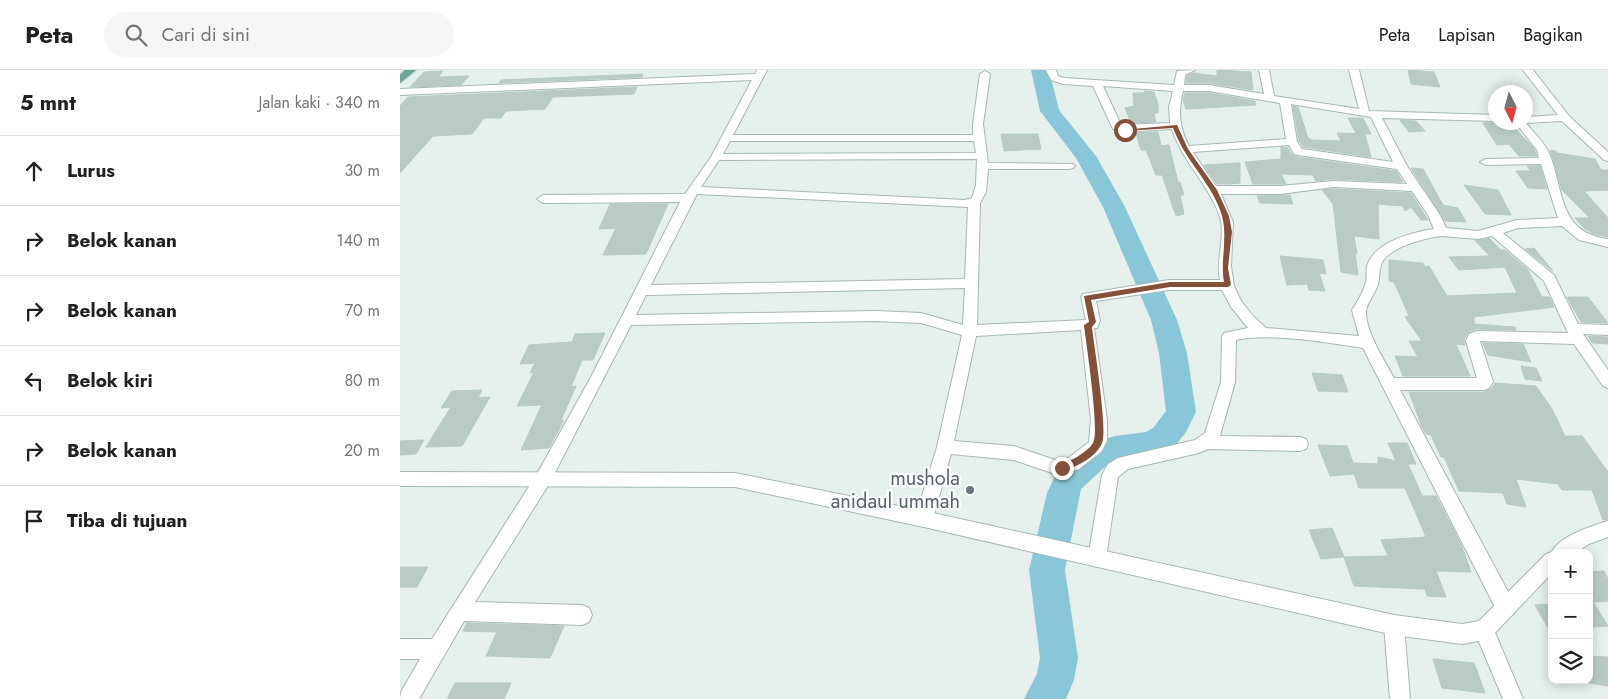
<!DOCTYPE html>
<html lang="id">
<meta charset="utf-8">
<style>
body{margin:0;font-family:Jost,sans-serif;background:#f6f6f6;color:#202124}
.controls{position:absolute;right:15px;bottom:15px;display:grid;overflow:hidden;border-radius:10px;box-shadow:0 2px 12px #0003}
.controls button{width:45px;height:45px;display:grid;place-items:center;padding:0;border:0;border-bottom:1px solid #e0e0e0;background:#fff;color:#202124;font:25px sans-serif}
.compass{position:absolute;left:1088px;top:15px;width:45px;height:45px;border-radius:50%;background:#fff;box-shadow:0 2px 12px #0003;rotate:174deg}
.stop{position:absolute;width:15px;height:15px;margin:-11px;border:4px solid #84503a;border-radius:50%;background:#fff}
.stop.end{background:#84503a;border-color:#fff;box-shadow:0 1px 5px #0008}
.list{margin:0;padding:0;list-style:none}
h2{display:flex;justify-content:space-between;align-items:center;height:65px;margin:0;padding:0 20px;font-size:21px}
h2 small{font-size:16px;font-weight:400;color:#757577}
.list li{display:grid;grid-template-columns:32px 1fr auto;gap:15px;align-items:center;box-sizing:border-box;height:70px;padding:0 20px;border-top:1px solid #e0e0e0}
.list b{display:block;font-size:19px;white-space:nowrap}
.list em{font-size:16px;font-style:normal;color:#757577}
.icon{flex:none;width:28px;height:28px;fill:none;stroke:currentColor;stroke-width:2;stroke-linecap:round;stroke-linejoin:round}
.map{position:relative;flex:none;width:1208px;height:629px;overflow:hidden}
header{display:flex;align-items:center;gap:30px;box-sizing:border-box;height:70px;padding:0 25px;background:#fff;border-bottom:1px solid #e0e0e0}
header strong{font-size:24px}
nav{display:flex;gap:28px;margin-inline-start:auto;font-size:18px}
.search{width:350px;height:45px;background:#f6f6f6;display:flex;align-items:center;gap:12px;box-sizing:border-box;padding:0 18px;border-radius:28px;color:#757577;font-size:19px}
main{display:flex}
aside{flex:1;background:#fff}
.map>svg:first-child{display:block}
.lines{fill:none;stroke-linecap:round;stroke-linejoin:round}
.river{fill:#89c7d8;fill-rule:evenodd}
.building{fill:#bacbc5;stroke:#b7cac3}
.minor-casing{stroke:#a7b8b4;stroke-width:2}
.tertiary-casing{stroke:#a7b8b4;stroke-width:2}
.primary-casing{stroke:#c1cbc9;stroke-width:2}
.minor{fill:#fff;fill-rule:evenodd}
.tertiary{fill:#fff;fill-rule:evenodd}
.primary{fill:#66a99c;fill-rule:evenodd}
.route{fill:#84503a}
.worship-dot{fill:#6b7280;stroke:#f7fbf9;stroke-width:2}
.labels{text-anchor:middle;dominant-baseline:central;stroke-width:5;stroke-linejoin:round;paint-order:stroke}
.worship-label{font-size:20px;fill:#5b616d;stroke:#f7fbf9;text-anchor:end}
</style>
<header>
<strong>Peta</strong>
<div class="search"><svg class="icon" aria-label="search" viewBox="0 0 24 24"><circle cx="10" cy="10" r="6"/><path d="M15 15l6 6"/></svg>Cari di sini</div>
<nav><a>Peta</a><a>Lapisan</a><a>Bagikan</a></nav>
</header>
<main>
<aside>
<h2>5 mnt<small>Jalan kaki · 340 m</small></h2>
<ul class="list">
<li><svg class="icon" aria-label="ahead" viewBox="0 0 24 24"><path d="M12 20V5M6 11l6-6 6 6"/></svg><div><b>Lurus</b></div><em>30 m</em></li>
<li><svg class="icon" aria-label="right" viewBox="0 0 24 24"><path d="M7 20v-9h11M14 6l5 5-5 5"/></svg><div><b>Belok kanan</b></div><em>140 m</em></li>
<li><svg class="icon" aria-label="right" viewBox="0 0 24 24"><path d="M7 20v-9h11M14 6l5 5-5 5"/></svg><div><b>Belok kanan</b></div><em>70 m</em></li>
<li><svg class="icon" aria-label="left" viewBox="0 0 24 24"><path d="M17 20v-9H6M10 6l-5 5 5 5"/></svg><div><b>Belok kiri</b></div><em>80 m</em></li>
<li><svg class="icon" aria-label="right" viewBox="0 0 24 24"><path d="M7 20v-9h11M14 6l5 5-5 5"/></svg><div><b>Belok kanan</b></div><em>20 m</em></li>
<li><svg class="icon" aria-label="arrive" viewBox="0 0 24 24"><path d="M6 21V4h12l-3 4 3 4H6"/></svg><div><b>Tiba di tujuan</b></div></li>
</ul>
</aside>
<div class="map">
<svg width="1208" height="629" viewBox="0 0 1208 629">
<rect width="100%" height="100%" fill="#e5efec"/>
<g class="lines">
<path class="river" d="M631 0H649L659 40 696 86 725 137 777 250 787 283 796 342 786 362 775 376 750 387 708 394 681 419 665 500 678 588 674 610 666 629H624L637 604 640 588 629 500 647 423 658 400 687 375 715 366 746 362 753 358 766 341 759 283 751 250 703 137 676 88 640 41Z"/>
</g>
<g class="building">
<path d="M817 0 851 2 853 20 809 13H786L787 6 793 3 817 6Z"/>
<path d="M1008 0 1034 2 1040 17 1011 14Z"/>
<path d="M43 1 38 7 69 6 61 15 10 17 24 2Z"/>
<path d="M243 4 242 7 99 13 101 10Z"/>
<path d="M237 17 234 24 153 27 145 39 106 41 101 48H84L72 64 33 66 0 103V36L8 27Z"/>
<path d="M744 21 754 22 758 34V43H754L756 52 731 53 725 38 734 36 733 23H744Z"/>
<path d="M785 23H809L855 31 856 35 786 39 783 29Z"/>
<path d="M893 36 898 37 908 68 912 70 941 71 937 63 965 64 971 87 903 77 899 71Z"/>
<path d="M948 48H963L971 64 956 63Z"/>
<path d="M1000 50 1016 51 1025 61 1009 62Z"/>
<path d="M1109 52 1133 77 1137 86H1119L1109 74 1097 75 1083 53Z"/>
<path d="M758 62 761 76 769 75 778 112H780L784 125H780L784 144 776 146 762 105H756L746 80H741L736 63Z"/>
<path d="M601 64H638L641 79 604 81Z"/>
<path d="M881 77 888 78 892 85 898 87 996 101 1003 112 934 109 916 111 913 105 881 104 886 114H853L845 92 881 89Z"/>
<path d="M1150 80 1156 81 1157 83 1195 89 1201 100H1208V120L1184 121 1208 148V167L1192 163 1184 158 1175 148H1190L1162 120Z"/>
<path d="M840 93V113L829 114H817L804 95Z"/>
<path d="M1127 96H1140L1147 119 1128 118 1116 101H1131Z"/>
<path d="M1011 98 1023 99 1043 135 1058 138 1066 152 1045 151Z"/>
<path d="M1064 115 1098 120 1111 145 1085 144Z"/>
<path d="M934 119 1011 123 1028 150H1021L1011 137 1005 141 1003 136 978 134 979 169 954 166 957 184 955 183 958 205 941 202 933 134 922 120Z"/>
<path d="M890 125 893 134 860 133 857 126Z"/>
<path d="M210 134H268L246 184 203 185 216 158 199 159Z"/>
<path d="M1089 168 1101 180H1105L1128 200 1142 227H1149L1154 237 1074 247V254L1115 257 1116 260 1076 259 1067 263 1064 270 1065 275 1056 274 1070 306H1003L995 286 1018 287 1009 271H1022L1005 247 1009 246 994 212 989 211V190L1023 193 1025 197 1029 196 1047 226 1117 223 1105 197 1059 200 1049 187 1090 186 1075 171Z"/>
<path d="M1134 178 1153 201 1125 179Z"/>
<path d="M880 186 923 190 926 204 919 203 925 221 909 220 907 214 887 215Z"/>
<path d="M1167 227H1188L1208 253 1181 252Z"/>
<path d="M205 263 193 290H182L171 317 176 316 161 350H164L149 378 121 380 142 335 117 336 134 302 130 303 135 293 120 294 129 275 172 272 175 264Z"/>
<path d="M1188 266 1208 267V274L1192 273Z"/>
<path d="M1083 273 1123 274 1131 292 1088 285Z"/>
<path d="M1121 296 1136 298 1142 311 1125 309Z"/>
<path d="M912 303 942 305 948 322 918 321Z"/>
<path d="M1095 313 1136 316 1152 339 1165 366H1182L1208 402V449L1203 450 1192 420H1162L1158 414 1116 409 1126 437 1107 434 1103 423 1059 421 1044 387H1041L1031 365 1026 364 1022 357 1009 322H1084L1091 319Z"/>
<path d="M82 320 78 328 90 327 62 376 26 377 51 337 41 338 52 321Z"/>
<path d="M24 370 16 384 0 385V371Z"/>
<path d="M988 373H1007L1016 394H1008L1022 426H1036L1061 474 1071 502 1036 501 1046 527 1027 526 1025 519 954 516 944 487 988 486 981 470 1026 467 1005 418H959L954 404 930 406 918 375 947 376 953 393 978 394V387L996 391Z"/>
<path d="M932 458 944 487 921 489 909 460Z"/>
<path d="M0 497H28L17 517H0Z"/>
<path d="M1204 501 1208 509V531L1193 532 1208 556 1189 557V502Z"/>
<path d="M1152 534V565L1135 535Z"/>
<path d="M67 553 164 556 150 588 86 586 97 562 63 561Z"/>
<path d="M1189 586 1208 587V616L1189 613Z"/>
<path d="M1033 589 1074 593 1085 623 1042 618Z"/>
<path d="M55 613H111L104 629H47Z"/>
</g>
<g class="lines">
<g class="minor-casing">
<g id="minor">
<path d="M357 0H367L333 65H573V54L580 4 585 1 590 4 583 54 588 93 673 94 675 96 673 98 669 99H588L586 122 580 133 577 255 686 250 681 227 683 224 769 210H820C815 189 827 166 819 144 808 114 782 91 772 59L725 62 713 59 693 16 663 14 651 10 646 0H656L658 6 664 8 774 15 777 1 795 0 785 5 784 15H809L864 24 859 0H869L874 26 959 39 949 0H959L969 41 1096 45V51L982 48 1007 96 1040 145 1046 158 1078 161 1117 150 1158 148 1141 94 1086 95 1080 92 1086 89 1139 88 1137 80 1115 52H1126V47L1158 45 1123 0H1133L1169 46 1208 82V91L1204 90 1162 51 1126 53C1133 62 1143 71 1148 81 1165 118 1156 162 1208 169V177L1179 170 1162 156 1118 158 1103 163 1154 205 1178 254 1208 255V265L1183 264 1208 300V318L1203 316 1174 274 1080 271 1093 312 1089 318 1084 320H1000L1113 531 1115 538 1113 545 1106 547 1099 545 963 278C930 273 867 262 836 270L835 312 820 366 900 367 906 369 908 374 906 379 900 381 808 379 799 383 728 399 718 407 706 488 703 494 697 497 691 494 688 488 702 405 708 394 718 388 795 370 805 363 821 312 822 267 824 263 848 258 831 237 822 220H769L696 231 700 251 697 258H694L707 350V371L701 382 679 399 658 405 614 390 551 384 533 449 530 455 524 457 518 455 515 449 537 377 562 265 521 253 476 251 231 255 149 414 75 532 182 535 189 538 192 545 189 552 182 555 64 551 19 629H0L1 622 20 589H0V569H32L137 404 191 307 280 132 143 133 137 129 143 125 285 124 311 87 352 10 0 25V19L355 4ZM703 16 773 21 769 37 770 53 721 55ZM783 21H809L880 33 886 69 789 76C779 57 778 41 783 21ZM891 34 971 47 993 92 902 79 897 72ZM330 71H574L576 83 323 84ZM889 75 894 84 898 85 997 99 1007 114 934 111 880 116H816L793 82ZM577 89 576 115 572 128 565 130 301 117 319 90ZM934 117 1012 121 1028 145 1034 159C1013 162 974 172 967 196 966 201 967 207 966 212 963 222 958 231 952 240L959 266 866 258 853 246 841 231 834 216 831 196 833 152 821 124H880ZM297 124 568 137 565 209 251 215ZM1041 166 1078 169 1092 166 1144 211 1168 263 1077 261 1069 264 1066 271 1077 308H994C985 291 965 261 966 241 967 233 976 222 978 214 980 207 979 201 981 195 986 178 1025 168 1041 166ZM565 218 563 255 521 243 476 241 236 245 246 225ZM681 260 691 350 689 372 668 388 658 391 614 376 554 371 576 266Z"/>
<path d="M994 545 1001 548 1004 555 1010 629H990L984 555 987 548Z"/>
<path d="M1084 550 1091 553 1123 629H1103L1074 560 1077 553Z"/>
</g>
</g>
<g class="tertiary-casing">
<path id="tertiary" d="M0 402 335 403 524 441 994 545 1062 554 1079 551 1146 484 1152 482C1159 466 1192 456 1208 451V467L1189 474 1175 483H1152V503L1091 567 1084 570 1062 574 994 565 524 457 335 417 0 416Z"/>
</g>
<g class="primary-casing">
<path id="primary" d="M5 0H16L0 13V5Z"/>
</g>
<use href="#minor" class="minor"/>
<use href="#tertiary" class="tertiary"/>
<use href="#primary" class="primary"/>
</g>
<path class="route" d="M777 55 788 79 817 120 829 146 832 162 828 198 831 215 828 217H770L691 230 696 252 692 257C694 276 708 361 702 373 696 388 675 397 662 402L657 398 658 396C670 391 687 383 693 373 700 362 686 273 684 255L689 252 684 226 770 212H824C820 191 828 168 822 146 815 121 796 101 783 79 779 72 776 65 773 58L725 61 722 60Z"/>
<circle class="worship-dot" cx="570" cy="420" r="5"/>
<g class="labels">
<g class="worship-label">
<text x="560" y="408">mushola<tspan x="560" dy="23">anidaul ummah</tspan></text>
</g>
</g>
</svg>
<div class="controls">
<button>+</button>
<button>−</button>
<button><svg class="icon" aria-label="layers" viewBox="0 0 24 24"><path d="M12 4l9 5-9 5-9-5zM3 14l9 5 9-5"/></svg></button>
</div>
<svg class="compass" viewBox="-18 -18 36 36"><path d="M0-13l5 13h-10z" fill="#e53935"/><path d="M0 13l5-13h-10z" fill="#757577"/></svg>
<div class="stop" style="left:725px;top:60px"></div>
<div class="stop end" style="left:662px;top:398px"></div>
</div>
</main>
